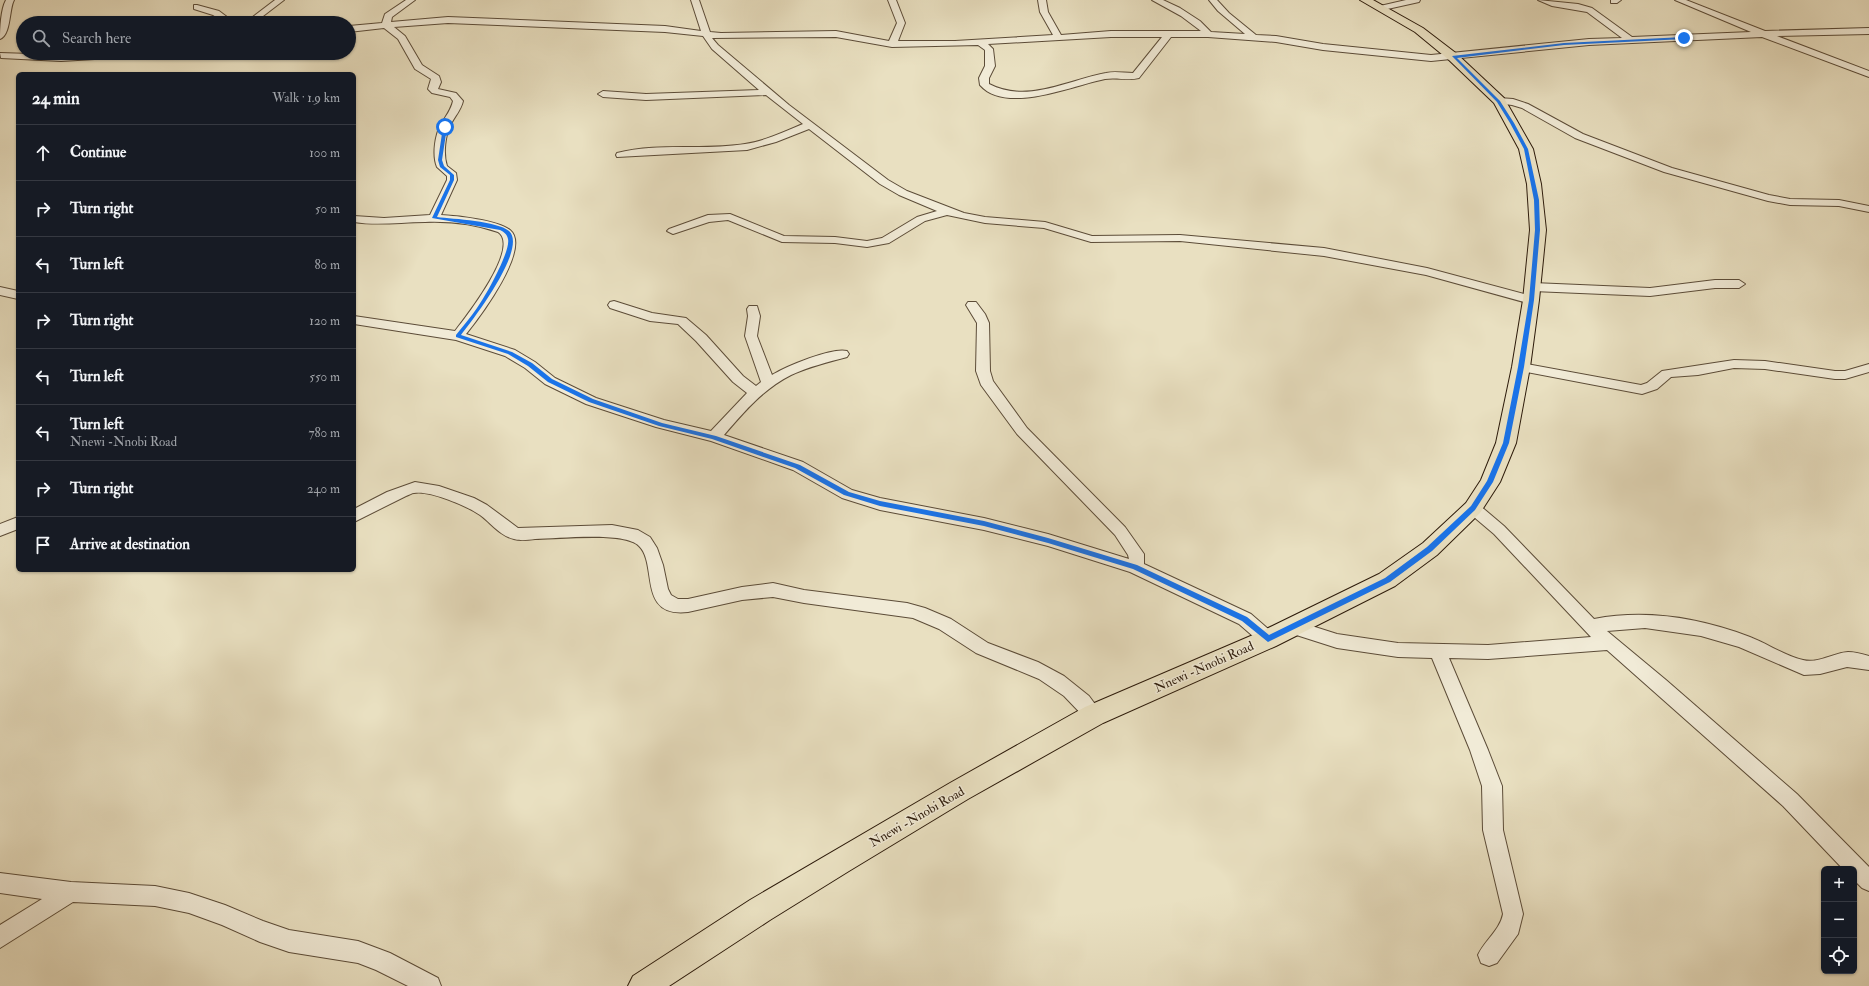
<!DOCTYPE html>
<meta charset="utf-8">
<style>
body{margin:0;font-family:"IM FELL Double Pica",serif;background:#20242c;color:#f1f3f6}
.controls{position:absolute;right:12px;bottom:12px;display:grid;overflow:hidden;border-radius:6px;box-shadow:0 1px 3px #0004}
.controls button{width:36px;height:36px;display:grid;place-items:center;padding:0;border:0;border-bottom:1px solid #363941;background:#171b24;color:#f1f3f6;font:20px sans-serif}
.stop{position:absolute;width:12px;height:12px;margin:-9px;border:3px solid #1a73e8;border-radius:50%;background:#fff}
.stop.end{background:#1a73e8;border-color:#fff;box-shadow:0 1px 4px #0008}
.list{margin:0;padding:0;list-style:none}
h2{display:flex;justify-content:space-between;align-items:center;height:52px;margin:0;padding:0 16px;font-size:17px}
h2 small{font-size:13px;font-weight:400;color:#9ea1a6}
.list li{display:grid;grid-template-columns:26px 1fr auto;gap:12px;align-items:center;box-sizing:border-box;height:56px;padding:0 16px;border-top:1px solid #363941}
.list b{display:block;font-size:15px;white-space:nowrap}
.list p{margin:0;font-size:13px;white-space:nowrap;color:#9ea1a6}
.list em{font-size:13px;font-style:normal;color:#9ea1a6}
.icon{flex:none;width:22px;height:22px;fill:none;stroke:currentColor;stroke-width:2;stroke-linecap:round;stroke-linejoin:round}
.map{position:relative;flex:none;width:1869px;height:986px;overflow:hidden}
.search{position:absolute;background:#171b24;box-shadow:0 1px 3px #0004;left:16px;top:16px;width:340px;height:44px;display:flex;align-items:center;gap:10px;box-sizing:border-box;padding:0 14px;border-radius:22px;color:#9ea1a6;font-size:15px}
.panel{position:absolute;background:#171b24;box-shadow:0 1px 3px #0004;left:16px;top:72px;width:340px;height:500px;border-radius:6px}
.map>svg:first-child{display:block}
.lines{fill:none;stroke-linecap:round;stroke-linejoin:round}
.minor-casing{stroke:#5c4c38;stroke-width:2}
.major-casing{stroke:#2d1b0b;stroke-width:2}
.minor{fill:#f1ebd7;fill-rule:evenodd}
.major{fill:#e9e0c1;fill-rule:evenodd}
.route{fill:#1a73e8}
.labels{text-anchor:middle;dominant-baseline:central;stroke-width:3;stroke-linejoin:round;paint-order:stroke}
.street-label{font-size:13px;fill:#2d1b0b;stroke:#f1ebd7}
</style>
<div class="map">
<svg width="1869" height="986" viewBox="0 0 1869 986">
<rect width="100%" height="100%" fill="#e9e0c1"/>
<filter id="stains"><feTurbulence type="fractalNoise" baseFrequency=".005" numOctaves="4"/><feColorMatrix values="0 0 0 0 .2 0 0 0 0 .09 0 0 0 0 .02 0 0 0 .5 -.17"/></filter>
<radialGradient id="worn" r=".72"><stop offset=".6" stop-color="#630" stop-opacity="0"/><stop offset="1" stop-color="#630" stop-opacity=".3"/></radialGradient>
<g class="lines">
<g class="minor-casing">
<g id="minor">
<path d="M6 0H14C9 9 11 35 0 39 0 28 1 9 6 0Z"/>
<path d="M275 0H284L254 23H245Z"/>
<path d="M406 0H415L392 17 391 22 448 17 665 26 701 31 691 0H699L710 32 721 33 836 31 889 41 897 23 888 0H896L905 23 898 41H955L1053 35 1040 12 1038 0H1046L1048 12 1061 35 1111 31H1201L1181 16 1152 0H1163L1180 8 1200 21 1211 32 1245 34 1218 11 1209 0H1217L1229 13 1256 35 1276 36 1323 44 1431 55 1589 39 1622 38 1587 12 1552 6 1538 0 1578 4 1592 8 1632 37 1751 32 1675 0H1686L1765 31 1869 28V34L1777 36 1869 71V77L1762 37 1589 45 1431 61 1323 50 1276 42 1208 37H1171L1139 78C1128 81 1117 77 1105 79 1074 85 1006 115 980 85L979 78 985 66V50L978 45 892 47 836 37 712 38 718 45 789 105 888 180 907 191 964 213 985 217 1045 222 1092 236 1180 235 1324 248 1427 268 1535 297 1537 300 1535 303 1531 304 1426 275 1324 256 1180 241 1091 242 1044 228 985 223 947 215 925 221 889 243 867 247 835 243 782 242 728 220 709 222 673 234 667 231 669 229 708 215 730 214 784 236 835 237 867 241 882 238 917 217 937 211 899 195 880 184 809 129 776 142 747 150 617 157 616 155 617 153C659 142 703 151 745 144 765 141 784 132 803 124L766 95 646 100 603 97 598 94 603 91 646 94 759 90 712 49 703 36 665 32 448 23 394 27 405 36 422 65 439 76 441 82 438 89 456 93 463 101C461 110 455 116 451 124 445 135 443 154 447 166L456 173 457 180 441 215C458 216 497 220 510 230 532 248 479 318 466 334L515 350 535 362 555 378 596 398 664 420 711 431 747 393 733 382 696 341 678 324 650 321 610 308 608 305 610 302 614 301 652 313 686 318 706 335 743 376 756 386 761 382 745 336 748 316 747 309 749 306H757L760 316 757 336 772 375C785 367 832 347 847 351L849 354 847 357C828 362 808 367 791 375 763 389 743 413 724 435L803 462 852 490 880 498 984 518 1048 534 1129 559 1128 555 1115 535 1017 434 981 385 976 371 977 323 966 305 968 302H976L985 314 989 323 990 371 993 381 1027 428 1125 527 1144 554V564L1251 614 1274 634 1277 639 1274 644 1268 646 1262 644 1239 624 1130 572 1048 546 984 530 880 510 842 498 793 470 711 441 656 427 586 404 545 384 525 368 505 356 456 340 354 324V316L455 331C466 317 521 247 498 232 475 224 449 221 425 222 401 222 378 226 354 222V216L384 218 430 215 447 180V176L437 167C432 155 435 135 441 124 446 116 451 110 453 101L450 97 432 93 428 89 431 79 415 69 398 39 384 28 349 32V26L382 23 385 14ZM1111 37H1162L1133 73C1124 73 1115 71 1106 73 1068 80 1027 104 989 84V78L995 66 993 49 988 44Z"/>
<path d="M1406 0H1420L1419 2 1383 10 1379 8 1380 6Z"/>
<path d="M1611 0H1621L1617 3H1611Z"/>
<path d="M194 5H197L219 11 235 23H225L213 15 194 9Z"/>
<path d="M0 53 61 55 149 53 145 56 61 61 1 58Z"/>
<path d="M1499 98 1513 99 1528 104 1583 134 1672 168 1769 195 1790 199 1839 200 1869 206V212L1839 206 1790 205 1768 201 1664 172 1575 138 1522 108 1512 105 1496 103 1494 101 1496 99Z"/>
<path d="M1715 280H1739L1745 284 1739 288H1715L1650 296 1533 291 1527 287 1533 283 1650 288Z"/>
<path d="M0 287 18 291V299L0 295Z"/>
<path d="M1734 360 1765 361 1835 371H1845L1869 364V372L1845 379H1835L1765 369 1734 368 1698 375 1671 377 1657 389 1642 394 1521 371 1516 370 1514 367 1516 364 1521 363 1641 385 1647 383 1662 371Z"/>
<path d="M415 482 439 486 474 498 487 505 518 528 612 525 638 530 650 537 657 548 663 565 668 589 671 595 678 599H688L742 587 773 583 804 590 907 603 925 608 951 619 988 643 1038 662 1064 676 1089 696 1103 715 1100 721 1094 723 1088 721 1064 696 1039 679 976 653 939 629 913 618 804 603 773 597 742 600 688 612C637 618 658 564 639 546 624 531 557 539 535 539 528 540 520 541 514 539 500 536 491 523 480 515 467 506 430 490 414 493 412 493 409 495 406 496L354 522V509L387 492Z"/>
<path d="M1473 502 1478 504 1504 526 1594 619C1647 609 1700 618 1750 637 1768 644 1785 656 1803 660 1818 664 1833 653 1848 652 1855 652 1862 654 1869 656V670L1847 667 1820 674 1804 675 1739 647 1701 636 1645 628 1607 631 1666 680 1797 794 1869 867V891L1862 888 1854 880V869H1843L1783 806 1607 650 1488 659 1449 658 1488 750 1502 786 1503 830 1523 914 1518 934 1497 963 1489 966 1481 963 1478 955C1485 940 1500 930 1503 914L1483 830 1482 786 1470 750 1432 658 1398 657 1337 648 1287 632 1285 627 1287 622 1293 620 1337 634 1398 643 1488 645 1591 637 1494 534 1468 512 1465 508 1468 504Z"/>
<path d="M18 517V529L0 536V524Z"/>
<path d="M0 873 71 882 155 886 189 893 225 905 263 921 289 930 358 941 390 953 438 978 441 986H408L376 970 358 963 289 952 260 942 222 925 189 913 155 906 73 902 0 948V925L42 899 0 893Z"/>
</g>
</g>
<g class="major-casing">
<path id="major" d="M1360 0H1373L1423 28 1457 54 1504 98 1533 149 1541 184 1546 230 1539 300 1530 367 1516 443 1500 482 1480 513 1437 555 1395 586 1276 646 1103 723 968 799 849 871 770 920 669 986H628L633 976 750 900 950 783 1085 707 1260 632 1379 574 1423 543 1466 503 1481 480 1496 443 1512 367 1523 300 1530 230 1527 184 1519 149 1494 103 1449 60 1415 32Z"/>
</g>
<use href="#minor" class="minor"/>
<use href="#major" class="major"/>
</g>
<path class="route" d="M1684 37 1685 39 1564 45 1457 58 1500 101 1514 123 1528 149 1539 200 1540 230 1534 300 1524 367 1509 443 1493 482 1475 510 1432 551 1390 582 1268 642 1242 621 1133 569 1048 543 984 526 880 506 844 495 795 468 712 439 659 426 589 402 548 382 528 366 508 354 456 337V335C463 326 471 317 477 308 485 297 511 251 508 239 507 234 504 232 500 230L432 218 450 180V175L440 167 438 160 443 127 445 126 447 127 442 160 444 166 454 175V180L437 217C454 219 497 221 509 231 528 248 473 320 461 335L512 352 532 363 552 379 593 399 662 423 716 436 800 465 849 492 880 501 984 521 1048 538 1137 565 1247 617 1269 635 1385 578 1427 547 1471 506 1487 481 1503 443 1518 367 1529 300 1535 230 1534 200 1524 149 1510 123 1497 102 1452 56 1564 43Z"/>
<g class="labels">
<g class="street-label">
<text transform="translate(1204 667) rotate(-24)">Nnewi -Nnobi Road</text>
<text transform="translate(917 817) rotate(-30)">Nnewi -Nnobi Road</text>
</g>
</g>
<rect width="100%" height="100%" filter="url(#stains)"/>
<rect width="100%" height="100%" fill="url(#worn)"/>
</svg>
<div class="controls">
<button>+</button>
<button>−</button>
<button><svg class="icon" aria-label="locate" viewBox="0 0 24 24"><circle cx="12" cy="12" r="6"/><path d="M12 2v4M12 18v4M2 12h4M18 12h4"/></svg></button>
</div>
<div class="stop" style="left:445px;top:127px"></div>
<div class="stop end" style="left:1684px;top:38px"></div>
<div class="search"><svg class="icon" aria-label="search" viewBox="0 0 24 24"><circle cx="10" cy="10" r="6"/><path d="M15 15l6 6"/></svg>Search here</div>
<section class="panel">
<h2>24 min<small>Walk · 1.9 km</small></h2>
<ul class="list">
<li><svg class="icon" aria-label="ahead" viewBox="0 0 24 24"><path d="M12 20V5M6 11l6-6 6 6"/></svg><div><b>Continue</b></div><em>100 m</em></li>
<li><svg class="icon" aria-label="right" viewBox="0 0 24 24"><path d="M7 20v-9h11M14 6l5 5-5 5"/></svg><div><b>Turn right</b></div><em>50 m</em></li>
<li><svg class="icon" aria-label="left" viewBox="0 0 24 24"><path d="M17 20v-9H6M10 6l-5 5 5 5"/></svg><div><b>Turn left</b></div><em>80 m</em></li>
<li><svg class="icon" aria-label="right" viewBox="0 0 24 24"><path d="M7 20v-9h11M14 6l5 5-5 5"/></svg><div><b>Turn right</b></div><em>120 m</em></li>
<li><svg class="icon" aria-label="left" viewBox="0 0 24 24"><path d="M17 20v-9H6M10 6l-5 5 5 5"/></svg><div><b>Turn left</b></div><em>550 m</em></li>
<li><svg class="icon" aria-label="left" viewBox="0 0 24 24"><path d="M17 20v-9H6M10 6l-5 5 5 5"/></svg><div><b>Turn left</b><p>Nnewi -Nnobi Road</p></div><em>780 m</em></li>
<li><svg class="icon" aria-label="right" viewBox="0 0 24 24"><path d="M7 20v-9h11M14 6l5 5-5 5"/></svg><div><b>Turn right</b></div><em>240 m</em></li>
<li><svg class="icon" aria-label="arrive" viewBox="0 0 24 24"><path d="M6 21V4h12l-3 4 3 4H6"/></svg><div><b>Arrive at destination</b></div></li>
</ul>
</section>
</div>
